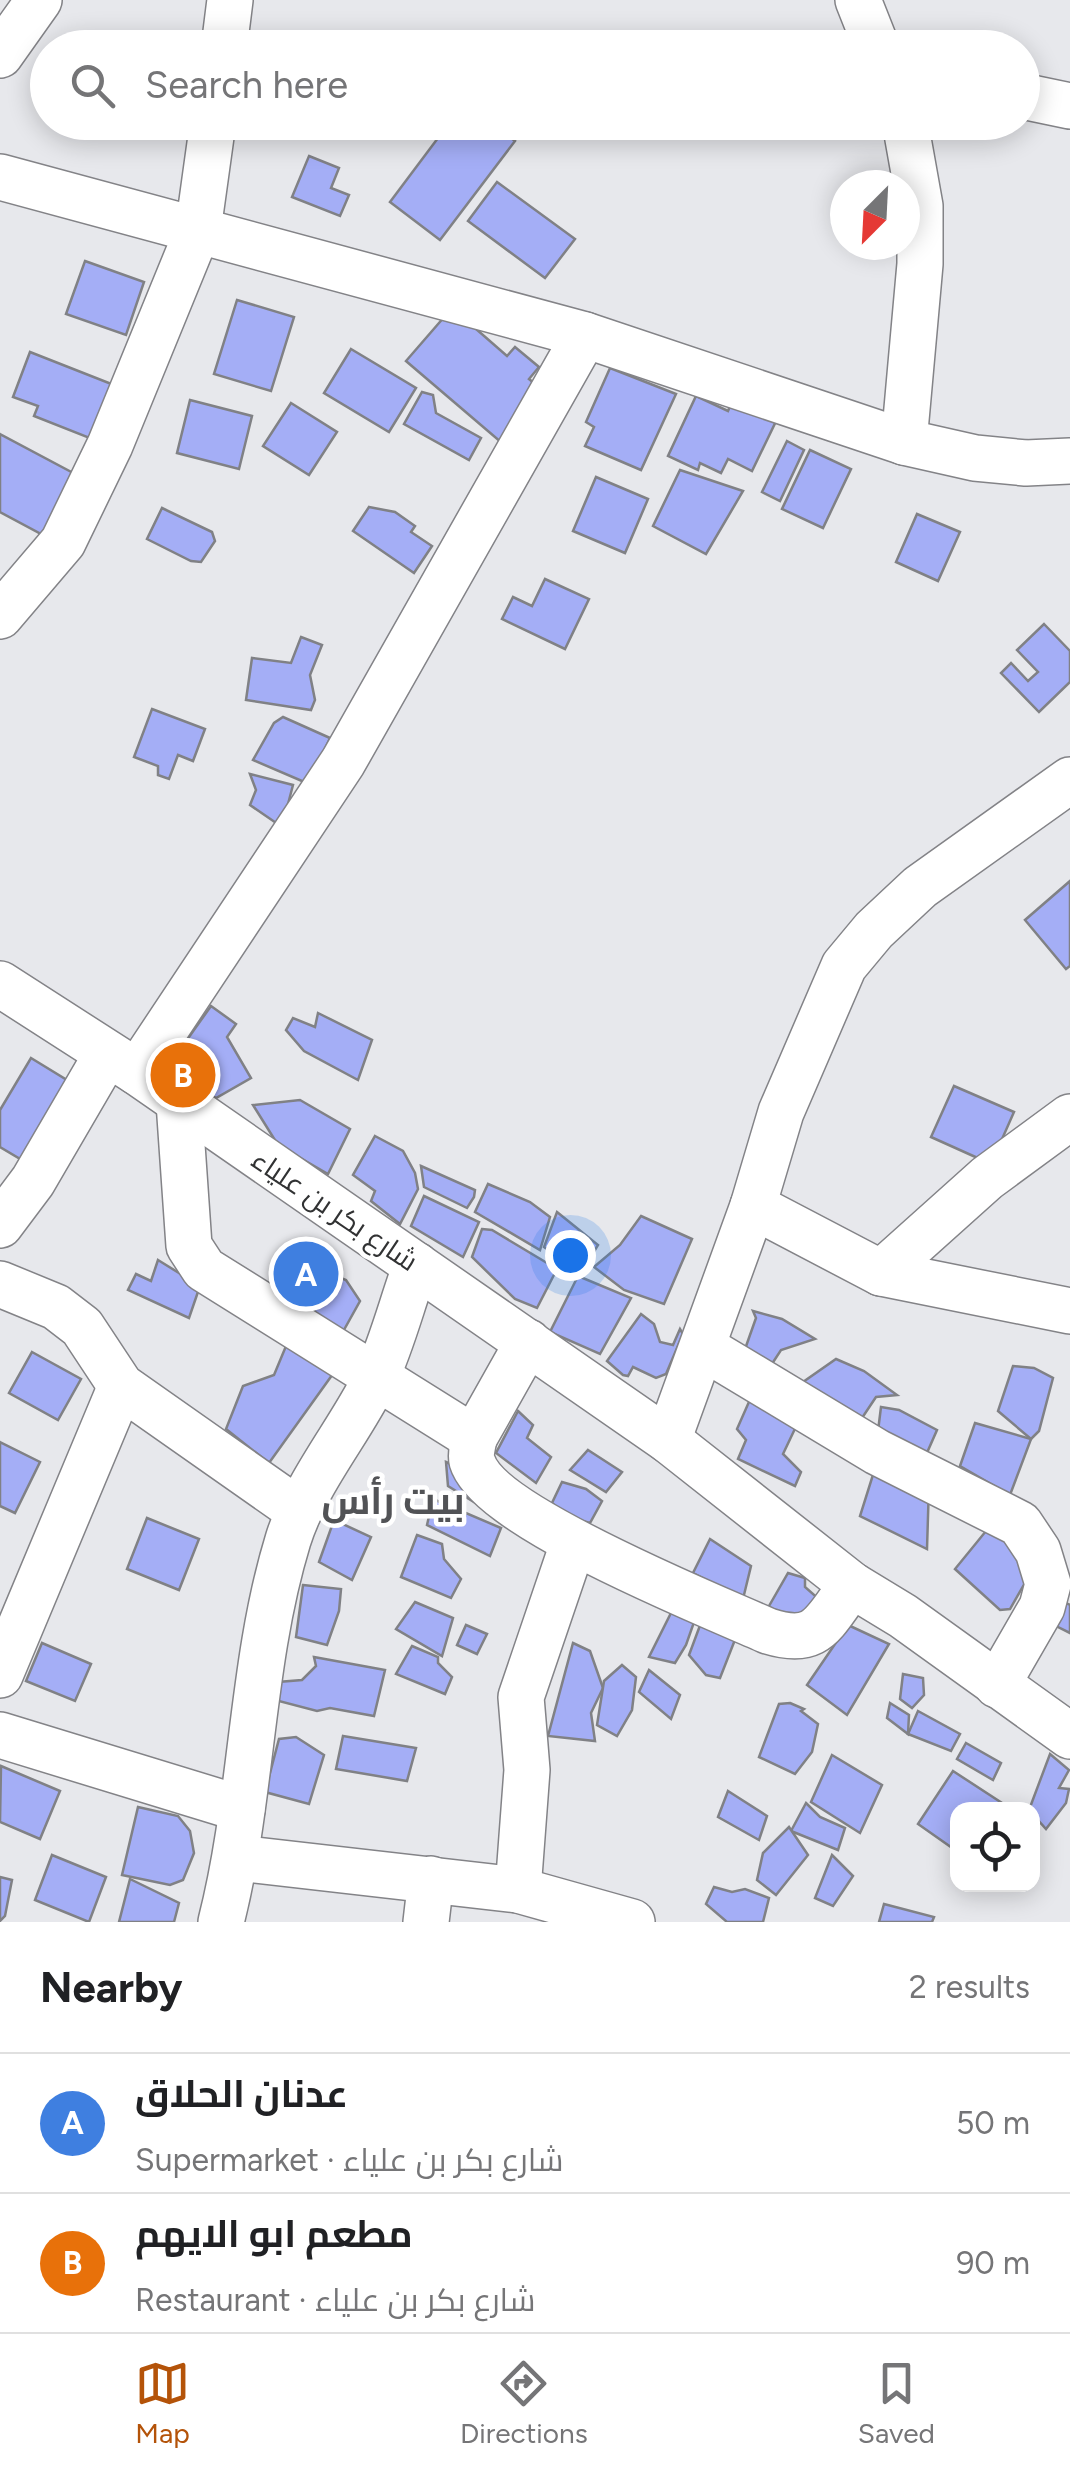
<!DOCTYPE html>
<meta charset="utf-8">
<style>
body{margin:0;font-family:Figtree,Cairo,sans-serif;background:#f6f6f6;color:#202124}
.controls{position:absolute;right:30px;bottom:30px;display:grid;overflow:hidden;border-radius:20px;box-shadow:0 5px 25px #0003}
.controls button{width:90px;height:90px;display:grid;place-items:center;padding:0;border:0;border-bottom:2px solid #e0e0e0;background:#fff;color:#202124;font:50px sans-serif}
.compass{position:absolute;left:830px;top:170px;width:90px;height:90px;border-radius:50%;background:#fff;box-shadow:0 5px 25px #0003;rotate:204deg}
.you{position:absolute;left:570px;top:1255px;width:35px;height:35px;margin:-25px;border:8px solid #fff;border-radius:50%;background:#1a73e8;box-shadow:0 0 0 15px #1a73e833}
.badge{display:grid;place-items:center;width:65px;height:65px;border-radius:50%;background:#b45309;color:#fff;font-size:32px;font-weight:700}
.pin{position:absolute;translate:-50% -50%;border:5px solid #fff;box-shadow:0 2px 10px #0006}
.list{margin:0;padding:0;list-style:none}
h2{display:flex;justify-content:space-between;align-items:center;height:130px;margin:0;padding:0 40px;font-size:42px}
h2 small{font-size:32px;font-weight:400;color:#757577}
.list li{display:grid;grid-template-columns:65px 1fr auto;gap:30px;align-items:center;box-sizing:border-box;height:140px;padding:0 40px;border-top:2px solid #e0e0e0}
.list b{display:block;font-size:38px;white-space:nowrap}
.list p{margin:0;font-size:32px;white-space:nowrap;color:#757577}
.list em{font-size:32px;font-style:normal;color:#757577}
.icon{flex:none;width:55px;height:55px;fill:none;stroke:currentColor;stroke-width:2;stroke-linecap:round;stroke-linejoin:round}
.map{position:relative;flex:none;width:1070px;height:1922px;overflow:hidden}
.search{position:absolute;background:#fff;box-shadow:0 5px 25px #0003;left:30px;right:30px;top:30px;height:110px;display:flex;align-items:center;gap:25px;box-sizing:border-box;padding:0 35px;border-radius:55px;color:#757577;font-size:38px}
.sheet{height:410px;background:#fff}
nav{display:flex;justify-content:space-around;align-items:center;box-sizing:border-box;height:140px;border-top:2px solid #e0e0e0;background:#fff;font-size:28px;color:#757577}
nav a{display:grid;justify-items:center;gap:5px}
nav .on{color:#b45309}
.map>svg:first-child{display:block}
.building{fill:#a4aef6;stroke:#808185;stroke-width:2.5}
.lines{fill:none;stroke-linecap:round;stroke-linejoin:round}
.minor-casing{stroke:#838387;stroke-width:48}
.minor{stroke:#fff;stroke-width:45}
.labels{text-anchor:middle;dominant-baseline:central;stroke-width:9;stroke-linejoin:round;paint-order:stroke}
.street-label{font-size:28px;fill:#313233;stroke:#fff}
.district-label{font-size:38px;font-weight:bold;fill:#525356;stroke:#fff}
</style>
<div class="map">
<svg width="1070" height="1922" viewBox="0 0 1070 1922">
<rect width="100%" height="100%" fill="#e7e8ec"/>
<g class="building">
<path d="M450 122H490L515 141 440 240 390 202Z"/>
<path d="M309 156 339 168 331 188 349 195 340 216 292 197Z"/>
<path d="M497 182 575 239 545 278 468 221Z"/>
<path d="M85 261 144 282 126 335 66 314Z"/>
<path d="M237 300 294 317 271 391 214 374Z"/>
<path d="M452 308 507 356 515 347 539 367 529 379 552 398 509 449 406 361Z"/>
<path d="M351 349 416 388 389 432 324 393Z"/>
<path d="M30 352 114 385 92 439 34 416 38 406 13 397Z"/>
<path d="M610 368 676 394 641 470 585 446 594 427 586 422Z"/>
<path d="M422 392 433 395 436 413 481 438 469 460 404 424Z"/>
<path d="M735 394 779 415 752 471 728 459 721 473 700 463 698 470 668 456 696 396 728 411Z"/>
<path d="M190 400 252 416 239 469 177 453Z"/>
<path d="M291 403 337 432 309 475 263 446Z"/>
<path d="M0 434 75 474 43 535 0 512Z"/>
<path d="M787 441 804 450 780 501 762 492Z"/>
<path d="M810 450 851 469 823 528 782 509Z"/>
<path d="M680 470 743 491 706 554 653 526Z"/>
<path d="M596 477 648 499 625 553 573 531Z"/>
<path d="M369 507 395 512 415 526 411 532 432 546 414 573 353 531Z"/>
<path d="M162 508 212 532 215 541 201 562 191 561 147 539Z"/>
<path d="M917 514 960 532 938 581 896 562Z"/>
<path d="M545 579 589 599 565 649 502 619 513 597 532 606Z"/>
<path d="M1044 624 1070 651V682L1039 712 1001 673 1011 663 1028 681 1038 672 1017 650Z"/>
<path d="M301 637 322 645 310 675 315 700 311 710 246 700 252 658 291 663Z"/>
<path d="M152 709 205 729 193 761 178 755 169 779 158 775V766L134 757Z"/>
<path d="M283 717 330 738 309 784 253 760 274 723Z"/>
<path d="M250 774 293 785 282 827 250 805 256 790Z"/>
<path d="M1070 881V966L1066 969 1025 920Z"/>
<path d="M211 1006 236 1024 227 1037 251 1078 216 1098 189 1086 184 1044Z"/>
<path d="M318 1013 372 1040 358 1080 304 1051 286 1030 293 1018 315 1027Z"/>
<path d="M31 1058 75 1085 27 1163 0 1147V1110Z"/>
<path d="M954 1086 1014 1112 991 1164 931 1137Z"/>
<path d="M300 1100 350 1129 328 1174 278 1145 253 1105Z"/>
<path d="M375 1136 403 1151 415 1173 418 1189 400 1224 371 1201 375 1191 353 1175Z"/>
<path d="M421 1166 475 1190 474 1197 467 1208 424 1187Z"/>
<path d="M488 1184 530 1202 550 1217 540 1250 475 1212Z"/>
<path d="M424 1196 479 1222 463 1257 411 1226Z"/>
<path d="M557 1212 598 1245 581 1273 544 1247Z"/>
<path d="M641 1216 692 1239 664 1304 624 1290 594 1267 620 1245Z"/>
<path d="M482 1229 492 1230 557 1269 537 1308 515 1299 472 1257Z"/>
<path d="M158 1260 200 1286 189 1318 128 1290 136 1274 151 1281Z"/>
<path d="M321 1270 346 1280 360 1301 340 1337 317 1322 310 1290Z"/>
<path d="M578 1276 631 1298 600 1354 550 1332Z"/>
<path d="M753 1311 782 1319 815 1339 781 1350 766 1373 744 1352 756 1318Z"/>
<path d="M641 1314 654 1324 660 1342 673 1345 680 1329 683 1334 666 1374 656 1378 633 1367 628 1376 623 1375 607 1361Z"/>
<path d="M291 1334 340 1364 269 1463 226 1429 243 1386 274 1375Z"/>
<path d="M32 1352 81 1379 58 1420 9 1393Z"/>
<path d="M836 1359 864 1371 897 1395 876 1397 860 1421 803 1382Z"/>
<path d="M1013 1366 1034 1368 1053 1378 1039 1431 1031 1439 998 1411Z"/>
<path d="M752 1395 802 1414 783 1454 801 1472 795 1486 738 1459 746 1440 737 1429Z"/>
<path d="M881 1407 899 1410 937 1430 926 1455 878 1431Z"/>
<path d="M518 1411 533 1425 527 1438 551 1457 536 1483 496 1453Z"/>
<path d="M975 1423 1031 1439 1010 1495 960 1466Z"/>
<path d="M0 1442 40 1462 15 1513 0 1506Z"/>
<path d="M588 1450 622 1472 606 1492 570 1470Z"/>
<path d="M446 1462 467 1471 503 1520 448 1486Z"/>
<path d="M877 1462 929 1484 927 1549 860 1516Z"/>
<path d="M562 1482 586 1489 602 1501 590 1523 568 1517 552 1503Z"/>
<path d="M433 1499 501 1528 490 1556 427 1525Z"/>
<path d="M147 1518 199 1539 179 1590 127 1569Z"/>
<path d="M334 1520 371 1537 352 1580 319 1562Z"/>
<path d="M986 1531 997 1533 1033 1569 1010 1609 1000 1610 955 1569Z"/>
<path d="M417 1535 442 1544 444 1559 461 1579 451 1598 401 1577Z"/>
<path d="M710 1539 751 1566 743 1599 693 1573Z"/>
<path d="M788 1573 805 1578V1587L821 1601 807 1629 765 1613Z"/>
<path d="M303 1585 341 1589 339 1611 327 1645 296 1637Z"/>
<path d="M415 1602 453 1618 442 1656 396 1629Z"/>
<path d="M1064 1602 1070 1605V1633L1054 1625Z"/>
<path d="M676 1603 699 1608 686 1645 675 1663 649 1657Z"/>
<path d="M705 1612 740 1627 720 1678 706 1675 689 1655Z"/>
<path d="M466 1625 487 1634 477 1654 457 1645Z"/>
<path d="M848 1625 889 1644 847 1715 807 1685Z"/>
<path d="M42 1643 91 1664 75 1701 26 1681Z"/>
<path d="M573 1643 590 1651 603 1688 591 1713 595 1741 548 1736Z"/>
<path d="M412 1646 438 1657V1663L452 1677 445 1694 396 1674Z"/>
<path d="M314 1657 385 1670 374 1716 330 1708 317 1711 271 1699 278 1682 302 1680 316 1666Z"/>
<path d="M622 1665 636 1677 632 1710 617 1736 597 1725 604 1681Z"/>
<path d="M649 1670 680 1695 671 1719 639 1692Z"/>
<path d="M903 1674 923 1678 924 1695 912 1708 900 1699Z"/>
<path d="M790 1703 804 1709 801 1711 818 1724 812 1752 795 1774 759 1757 779 1704Z"/>
<path d="M890 1703 909 1715 908 1734 887 1718Z"/>
<path d="M918 1711 960 1734 951 1751 908 1734Z"/>
<path d="M343 1736 416 1748 407 1781 336 1769Z"/>
<path d="M296 1737 324 1755 309 1804 265 1792 279 1739Z"/>
<path d="M966 1743 1001 1763 993 1780 957 1759Z"/>
<path d="M1050 1754 1069 1770 1059 1788 1069 1789 1066 1803 1046 1829 1029 1810Z"/>
<path d="M832 1755 882 1785 860 1833 811 1802Z"/>
<path d="M1 1766 60 1791 40 1839 0 1822Z"/>
<path d="M953 1771 1002 1803 999 1810H958V1852L918 1824Z"/>
<path d="M728 1791 767 1816 759 1840 718 1817Z"/>
<path d="M806 1803 820 1817 845 1828 838 1850 791 1831Z"/>
<path d="M138 1807 178 1816 190 1831 194 1853 183 1880 170 1885 122 1875Z"/>
<path d="M789 1827 808 1855 776 1895 757 1880 763 1853Z"/>
<path d="M52 1855 106 1877 89 1922 35 1900Z"/>
<path d="M832 1855 853 1876 833 1906 815 1898Z"/>
<path d="M0 1877 12 1880 5 1916 0 1921Z"/>
<path d="M130 1879 179 1903 174 1922H119Z"/>
<path d="M714 1887 732 1892 745 1889 769 1898 763 1922H727L706 1904Z"/>
<path d="M884 1904 934 1917 932 1922H879Z"/>
</g>
<g class="lines">
<g class="minor-casing">
<g id="minor">
<path d="M858 0 877 48"/>
<path d="M224 48 230 0"/>
<path d="M0 55 39 0"/>
<path d="M1022 96 1070 106"/>
<path d="M0 177 585 335 904 442 975 458 1026 463 1070 461"/>
<path d="M904 442 920 264V206L905 122"/>
<path d="M0 616 63 542 110 445 198 230 213 122"/>
<path d="M0 984 137 1072 668 1440 852 1585 903 1616 1070 1736"/>
<path d="M137 1072 343 762 585 335"/>
<path d="M179 1102 189 1246 204 1269 474 1438 528 1342"/>
<path d="M753 1206 881 1273 1070 1311"/>
<path d="M0 1225 33 1181 107 1054"/>
<path d="M881 1273 987 1178 1070 1117"/>
<path d="M0 1284 56 1307 82 1327 121 1386 299 1511"/>
<path d="M704 1348 877 1452 1020 1524 1038 1551 1048 1584 1042 1607 997 1685"/>
<path d="M474 1438C473 1445 470 1454 472 1461 489 1517 710 1605 768 1631 819 1647 823 1622 852 1585"/>
<path d="M668 1440 753 1206 781 1112 844 966 874 930 920 887 1070 780"/>
<path d="M0 1675 121 1386"/>
<path d="M0 1735 242 1809"/>
<path d="M237 1858 518 1890 632 1922"/>
<path d="M518 1890 527 1770 521 1697 573 1544"/>
<path d="M221 1922C253 1797 250 1664 288 1540 306 1482 348 1434 375 1380 392 1344 402 1303 416 1265"/>
<path d="M426 1922 431 1879"/>
</g>
</g>
<use href="#minor" class="minor"/>
</g>
<g class="labels">
<g class="street-label">
<text transform="translate(335 1210) rotate(34)">شارع بكر بن علياء</text>
</g>
<g class="district-label">
<text x="393" y="1501">بيت رأس</text>
</g>
</g>
</svg>
<div class="controls">
<button><svg class="icon" aria-label="locate" viewBox="0 0 24 24"><circle cx="12" cy="12" r="6"/><path d="M12 2v4M12 18v4M2 12h4M18 12h4"/></svg></button>
</div>
<svg class="compass" viewBox="-18 -18 36 36"><path d="M0-13l5 13h-10z" fill="#e53935"/><path d="M0 13l5-13h-10z" fill="#757577"/></svg>
<div class="you"></div>
<div class="pin badge" style="left:306px;top:1274px;background:#3f7fe0">A</div>
<div class="pin badge" style="left:183px;top:1075px;background:#e8710a">B</div>
<div class="search"><svg class="icon" aria-label="search" viewBox="0 0 24 24"><circle cx="10" cy="10" r="6"/><path d="M15 15l6 6"/></svg>Search here</div>
</div>
<section class="sheet">
<h2>Nearby<small>2 results</small></h2>
<ul class="list">
<li><span class="badge" style="background:#3f7fe0">A</span><div><b>عدنان الحلاق</b><p>Supermarket · شارع بكر بن علياء</p></div><em>50 m</em></li>
<li><span class="badge" style="background:#e8710a">B</span><div><b>مطعم ابو الايهم</b><p>Restaurant · شارع بكر بن علياء</p></div><em>90 m</em></li>
</ul>
</section>
<nav>
<a class="on"><svg class="icon" aria-label="map" viewBox="0 0 24 24"><path d="M3 6l6-2 6 2 6-2v14l-6 2-6-2-6 2zM9 4v14M15 6v14"/></svg>Map</a>
<a><svg class="icon" aria-label="directions" viewBox="0 0 24 24"><path d="M12 3l9 9-9 9-9-9zM9 14v-3h6M13 9l2 2-2 2"/></svg>Directions</a>
<a><svg class="icon" aria-label="saved" viewBox="0 0 24 24"><path d="M7 4h10v16l-5-4-5 4z"/></svg>Saved</a>
</nav>
